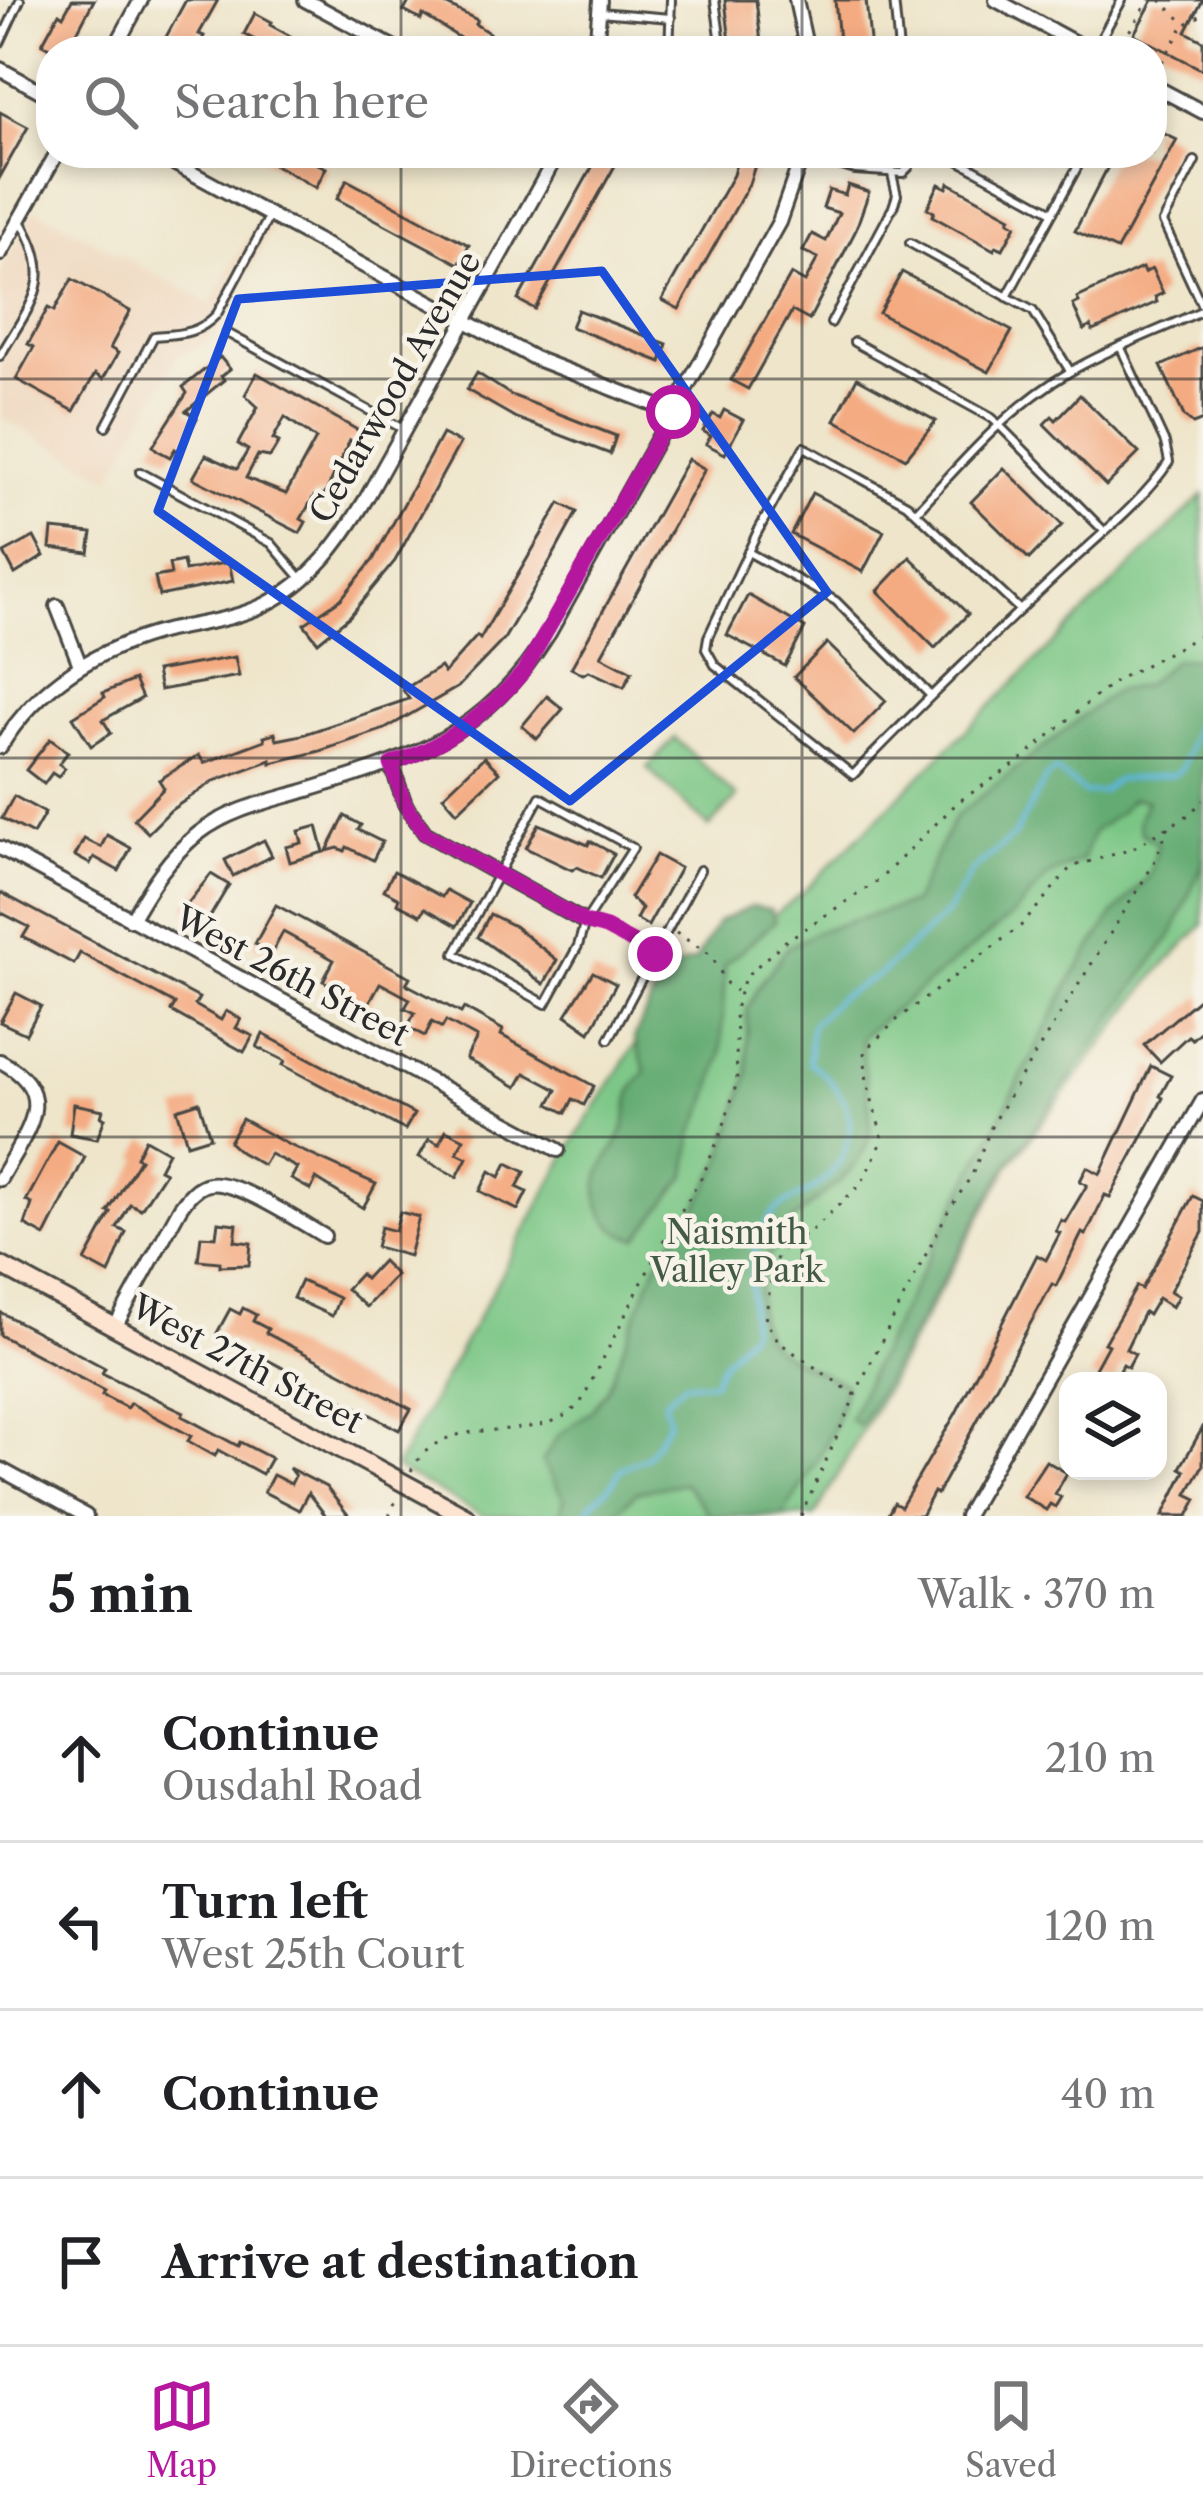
<!DOCTYPE html>
<meta charset="utf-8">
<style>
body{margin:0;font-family:"Libre Caslon Text",serif;background:#f2f2f2;color:#202124}
.controls{position:absolute;right:36px;bottom:36px;display:grid;overflow:hidden;border-radius:24px;box-shadow:0 6px 18px #0003}
.controls button{width:108px;height:108px;display:grid;place-items:center;padding:0;border:0;border-bottom:3px solid #e0e0e0;background:#fff;color:#202124;font:60px sans-serif}
.stop{position:absolute;width:36px;height:36px;margin:-27px;border:9px solid #b5179e;border-radius:50%;background:#fff}
.stop.end{background:#b5179e;border-color:#fff;box-shadow:0 3px 12px #0008}
.list{margin:0;padding:0;list-style:none}
h2{display:flex;justify-content:space-between;align-items:center;height:156px;margin:0;padding:0 48px;font-size:51px}
h2 small{font-size:39px;font-weight:400;color:#757577}
.list li{display:grid;grid-template-columns:78px 1fr auto;gap:36px;align-items:center;box-sizing:border-box;height:168px;padding:0 48px;border-top:3px solid #e0e0e0}
.list b{display:block;font-size:45px;white-space:nowrap}
.list p{margin:0;font-size:39px;white-space:nowrap;color:#757577}
.list em{font-size:39px;font-style:normal;color:#757577}
.icon{flex:none;width:66px;height:66px;fill:none;stroke:currentColor;stroke-width:2;stroke-linecap:round;stroke-linejoin:round}
.map{position:relative;flex:none;width:1203px;height:1516px;overflow:hidden}
.search{position:absolute;background:#fff;box-shadow:0 6px 18px #0003;left:36px;right:36px;top:36px;height:132px;display:flex;align-items:center;gap:30px;box-sizing:border-box;padding:0 42px;border-radius:48px;color:#757577;font-size:45px}
.sheet{height:828px;background:#fff}
nav{display:flex;justify-content:space-around;align-items:center;box-sizing:border-box;height:168px;border-top:3px solid #e0e0e0;background:#fff;font-size:33px;color:#757577}
nav a{display:grid;justify-items:center;gap:6px}
nav .on{color:#b5179e}
.map>svg:first-child{display:block}
.built{fill:#efd6bb}
.green{fill:#7ac685;stroke:#527858;stroke-width:3}
.forest{fill:#63ab72;stroke:#476b4e;stroke-width:3}
.lines{fill:none;stroke-linecap:round;stroke-linejoin:round}
.stream{stroke:#5eb6db;stroke-width:4.5}
.building{fill:#f4ab82;fill-rule:evenodd}
.lane-casing{stroke:#484743;stroke-width:12}
.street-casing{stroke:#484743;stroke-width:18}
.secondary-casing{stroke:#484743;stroke-width:22}
.path{stroke:#484743;stroke-width:3;stroke-dasharray:3 9;stroke-linecap:butt}
.lane{stroke:#fff;stroke-width:6}
.street{stroke:#fff;stroke-width:12}
.secondary{stroke:#fde4d1;stroke-width:16}
.route{stroke:#b5179e;stroke-width:15}
.marked{fill:none;stroke:#1d4ed8;stroke-width:9;stroke-linejoin:round}
.grid{fill:none;stroke:#2b2b2b;stroke-width:3;stroke-opacity:0.55}
.labels{text-anchor:middle;dominant-baseline:central;stroke-width:9;stroke-linejoin:round;paint-order:stroke}
.street-label{font-size:33px;fill:#2b2b2b;stroke:#f7f3e8}
.park-label{font-size:33px;fill:#435a46;stroke:#f7f3e8}
</style>
<div class="map">
<svg width="1203" height="1516" viewBox="0 0 1203 1516">
<rect width="100%" height="100%" fill="#f7f3e8"/>
<filter id="ink" filterUnits="userSpaceOnUse"><feTurbulence type="fractalNoise" baseFrequency=".00833" numOctaves="2"/><feDisplacementMap in="SourceGraphic" scale="24" xChannelSelector="R" yChannelSelector="G"/><feConvolveMatrix kernelMatrix="1 2 1 2 8 2 1 2 1" color-interpolation-filters="sRGB"/></filter>
<filter id="wash" filterUnits="userSpaceOnUse"><feTurbulence type="fractalNoise" baseFrequency=".004" numOctaves="4" result="noise"/><feDisplacementMap in="SourceGraphic" scale="48" xChannelSelector="R" yChannelSelector="G"/><feGaussianBlur stdDeviation="2.7" result="paint"/><feColorMatrix in="noise" values="0 0 0 0 0 0 0 0 0 0 0 0 0 0 0 0 0 1.4 0 .05"/><feComposite in="paint" operator="in"/></filter>
<g filter="url(#wash)">
<rect width="100%" height="100%" fill="#eee5ca"/>
<path class="built" d="M35 209 210 304 258 219 273 227 208 343 177 355 111 477 0 417V272Z"/>
<g class="green">
<path d="M1203 495V925L1157 973 1009 1166 815 1516H483L395 1468 576 1138 662 1002 801 894Z"/>
<path d="M675 738 737 797 709 827 647 768Z"/>
</g>
<g class="forest">
<path d="M1203 657V863L1173 933 1008 1165 859 1426 850 1419 873 1366 1073 976 1113 915 1150 875 1158 844 1141 833 1138 821 1147 800 1132 798 1118 814 1094 831 1082 860 1048 876 1013 915 861 1037C862 1060 874 1121 869 1138 856 1180 816 1195 789 1225 764 1253 744 1313 772 1344 785 1359 827 1374 845 1384 840 1429 807 1479 782 1516H710L684 1483 637 1492 612 1516H560L564 1498 542 1462 558 1436 592 1410 606 1391 657 1263 699 1204 722 1161 748 1076 747 1010 758 987 788 947 821 930 913 903 955 817 1115 691 1145 685 1174 660Z"/>
<path d="M752 906 770 909 775 921 725 965 721 1057 707 1103 693 1134 687 1175 638 1238C608 1234 591 1204 600 1174 605 1159 618 1146 623 1131 631 1104 625 1093 646 1071L634 1038C648 1010 660 965 695 961L718 922Z"/>
</g>
<g class="lines">
<path class="stream" d="M583 1516C595 1493 611 1494 621 1468L647 1457 669 1421 664 1402 684 1383 713 1382 723 1362 751 1330C750 1293 747 1241 775 1211 786 1201 804 1196 816 1187 866 1147 858 1098 809 1062L811 1026 839 997 879 975 947 913 972 871 1014 836 1046 778 1055 770 1085 793 1102 792 1115 780 1174 775 1182 768 1197 721 1203 716"/>
</g>
<g id="blocks">
<g class="building">
<path d="M72 0H94L74 38 79 41 74 51H55L42 44 59 13 63 16Z"/>
<path d="M186 0H218L199 34 204 36 197 51H166L160 48Z"/>
<path d="M410 0H437L477 20 475 24 489 33 479 50 423 15 421 20 404 11Z"/>
<path d="M725 0H756L762 51H731Z"/>
<path d="M835 0H866L871 51H840Z"/>
<path d="M1153 0H1203L1186 32 1203 41V70L1134 34Z"/>
<path d="M255 13 272 22 270 25 318 51H275L244 34Z"/>
<path d="M0 112 28 127 0 177Z"/>
<path d="M1152 128 1177 140 1117 250 1075 231 1115 153H1152Z"/>
<path d="M254 153H314L310 160 326 168 316 188Z"/>
<path d="M600 153H622L535 309 518 300Z"/>
<path d="M739 153H759L749 184 679 309 662 300 733 175Z"/>
<path d="M347 180 469 245 459 264 337 199Z"/>
<path d="M949 183 1011 217 1009 221 1016 225 1003 249 996 246 994 250 932 216 934 212 927 208 939 184 947 188Z"/>
<path d="M848 185 869 192 855 232 809 320 792 311 748 389 731 380 791 274 805 282 818 258 803 251 812 234 826 241 839 213 823 208 829 190 845 195Z"/>
<path d="M1142 268 1144 273 1152 269 1163 293 1155 297 1157 302 1093 331 1091 326 1084 330 1073 305 1079 302 1077 298Z"/>
<path d="M902 272 1012 331 989 372 879 313Z"/>
<path d="M72 279 130 311 110 348 118 353 103 379 95 374 74 411 16 379 34 347 28 344 48 308 54 311Z"/>
<path d="M578 310 667 344 661 362 571 327Z"/>
<path d="M1203 347V420L1193 424 1184 416 1161 366Z"/>
<path d="M220 357 230 369 221 376 224 380 186 411 197 418 179 452 175 449 170 457 157 450 153 446 187 393 183 387Z"/>
<path d="M257 373 361 432 355 443 350 440 325 494 314 496 301 519 306 522 300 533 193 478 206 455 237 469 248 450 238 444 258 407 245 395ZM285 417 316 439 286 494 246 478 258 455 270 457 279 442 273 439Z"/>
<path d="M477 373 511 395 616 436 610 454 516 418 467 390Z"/>
<path d="M857 378 936 421 906 458 835 420Z"/>
<path d="M1080 395 1139 453 1106 486 1044 424 1052 416 1056 420Z"/>
<path d="M724 410 743 420 725 454 706 444 711 436 703 431 713 414 720 418Z"/>
<path d="M442 434 460 443 395 561 350 616 318 642 304 624 341 599 373 560Z"/>
<path d="M688 459 705 469 601 656 632 672 624 687 589 671 583 674 571 668Z"/>
<path d="M1004 468 1062 525 1029 559 971 502Z"/>
<path d="M812 493 884 531 863 572 791 534Z"/>
<path d="M560 503 577 512 553 556 504 639 458 687 385 729 320 751 271 763V760L214 781 171 810 148 833 134 819 164 788 159 780 199 755 204 763 265 740 264 736 275 733 277 740 302 735 409 699 403 690 440 667 444 673 477 636 480 639Z"/>
<path d="M52 529 92 533 89 553 50 548Z"/>
<path d="M34 537 44 556 15 574 4 553Z"/>
<path d="M910 557 968 614 935 648 878 591Z"/>
<path d="M183 561 185 571 229 562 233 581 159 596 155 577 171 574 169 564Z"/>
<path d="M748 595 805 628 785 666 727 635Z"/>
<path d="M827 643 886 701 854 734 794 677Z"/>
<path d="M235 657 239 676 160 690 156 671Z"/>
<path d="M134 680 142 698 103 720 111 733 91 746 73 717 105 697 103 693Z"/>
<path d="M547 696 563 709 537 739 522 726Z"/>
<path d="M50 739 68 752 59 764 65 768 58 777 52 773 44 784 26 770Z"/>
<path d="M484 757 499 772 457 812 443 796Z"/>
<path d="M14 796 45 813 33 834 2 818Z"/>
<path d="M345 816 361 825 358 830 382 842 373 860 347 847 345 851 338 848 327 851Z"/>
<path d="M539 824 588 845 590 841 614 854 601 878 577 867 572 870 526 848Z"/>
<path d="M317 826 324 852 290 862 286 847 302 843 299 831Z"/>
<path d="M107 835 131 848 119 871 94 857 90 864 75 856 84 839 101 847Z"/>
<path d="M264 840 272 856 233 876 225 860Z"/>
<path d="M656 855 680 868 648 926 636 919 642 908 630 898Z"/>
<path d="M394 871 442 897 446 890 470 903 457 926 425 908 421 915 397 903 399 898 384 890Z"/>
<path d="M211 874 229 885 208 920 185 907Z"/>
<path d="M0 892 199 998 195 1005 221 1020 226 1011 241 1019 236 1028 253 1036 244 1052 171 1011 175 1004 80 953 74 964 23 937 29 927 0 912Z"/>
<path d="M276 905 410 977 406 984 461 1013 464 1008 503 1030 501 1035 594 1086 584 1105 573 1099 566 1113 549 1104 557 1090 546 1084 525 1073 517 1087 466 1059 477 1038 446 1021 442 1028 432 1022 425 1036 407 1027 415 1013 405 1008 410 999 380 983 368 1005 323 981 334 960 283 932 272 953 255 944Z"/>
<path d="M490 914 514 926 557 960 544 984 478 937Z"/>
<path d="M593 972 616 984 590 1032 566 1015Z"/>
<path d="M16 993 41 1006 26 1034 0 1022Z"/>
<path d="M1203 995V1029L1192 1039 1188 1036 1160 1062 1144 1045Z"/>
<path d="M263 1034 414 1114 405 1130 283 1065 285 1061 257 1047Z"/>
<path d="M1151 1066 1171 1076 1160 1096 1163 1098 1110 1197 1105 1195 1086 1235 1082 1233 1056 1286 1052 1284 937 1494 934 1492 921 1516H887L894 1503 901 1507 956 1413 1037 1255 1046 1260 1060 1233 1056 1231 1061 1220 1065 1222 1087 1185 1080 1181 1087 1167 1100 1174Z"/>
<path d="M199 1102 210 1137 187 1144 177 1109Z"/>
<path d="M74 1104 103 1110 101 1117 105 1118 97 1139 70 1134Z"/>
<path d="M242 1119 287 1144 376 1184 363 1208 316 1179 311 1190 291 1179 297 1168 270 1154 263 1165 240 1152 229 1142Z"/>
<path d="M446 1130 464 1139 457 1153 467 1158 457 1177 419 1157 429 1139 439 1144Z"/>
<path d="M145 1139 168 1152 159 1169 165 1172 141 1209 130 1204 117 1228 126 1232 109 1274 85 1261 111 1213 108 1212 140 1159 136 1157Z"/>
<path d="M58 1142 85 1157 45 1236 25 1225 32 1204 26 1201Z"/>
<path d="M507 1163 525 1172 517 1187 527 1192 518 1210 480 1191 490 1171 500 1177Z"/>
<path d="M1193 1196 1203 1201V1232L1170 1291 1178 1296 1172 1307 1158 1298 1148 1315 1144 1312 1126 1349 1135 1354 1128 1367 1123 1364 1114 1381H1100L1091 1376 1108 1345 1104 1343 1137 1286 1142 1289Z"/>
<path d="M400 1212 419 1217 409 1256 376 1247 381 1227 395 1231Z"/>
<path d="M218 1222 237 1224 235 1241 251 1243 249 1265 220 1266V1262L198 1260 201 1236 216 1237Z"/>
<path d="M382 1261 396 1275 366 1307 346 1289 360 1274 365 1279Z"/>
<path d="M301 1281 339 1298 332 1316 293 1298Z"/>
<path d="M243 1308 256 1315 253 1321 268 1329 266 1333 411 1409 399 1430 217 1333 230 1309 240 1314Z"/>
<path d="M0 1312 105 1368 102 1373 184 1412 182 1416 238 1446 240 1442 271 1458 262 1474 218 1450 215 1456 188 1441 191 1436 130 1403 127 1408 102 1395 104 1391 0 1335Z"/>
<path d="M1203 1427V1465L1187 1494 1197 1499 1188 1516H1163L1185 1471 1180 1468Z"/>
<path d="M1046 1461 1067 1473 1055 1494 1061 1497 1055 1507 1050 1504 1046 1510 1023 1496Z"/>
<path d="M289 1468 326 1487 349 1516H326L308 1493 299 1510 264 1492 273 1475 291 1484 295 1476Z"/>
</g>
</g>
</g>
<g filter="url(#ink)">
<use href="#blocks" fill-opacity="0" stroke="#484743" stroke-width="3"/>
<g class="lines">
<g class="lane-casing">
<g id="lane">
<path d="M715 0 722 51"/>
<path d="M894 0 899 51"/>
<path d="M599 12 671 18"/>
<path d="M0 43 20 0"/>
<path d="M669 51 671 0"/>
<path d="M1094 51 1122 0"/>
<path d="M806 155 855 170 903 173 909 167 911 153"/>
<path d="M958 160 1053 212"/>
<path d="M1195 161 1163 222 1203 308"/>
<path d="M910 243 1033 311 1070 371"/>
<path d="M1007 297 1085 153"/>
<path d="M831 323 893 207 897 195 892 174"/>
<path d="M227 333 403 429"/>
<path d="M854 342 992 418 1102 529"/>
<path d="M0 356C33 299 57 281 20 219"/>
<path d="M106 426 154 336C180 334 199 334 217 314L270 215"/>
<path d="M140 472 271 543 300 577"/>
<path d="M917 511C962 462 1009 407 1068 373 1110 348 1159 331 1203 310"/>
<path d="M748 552 836 601 930 695"/>
<path d="M1020 610 907 504 804 447 757 533 708 637 706 649 715 665 853 775C920 705 988 640 1058 574 1093 541 1143 502 1169 462L1165 443 1121 348"/>
<path d="M540 797 633 848 585 922 578 946 546 1004 455 954Z"/>
<path d="M588 923 606 928 655 954"/>
<path d="M609 1039 700 870"/>
</g>
</g>
<g class="street-casing">
<g id="street">
<path d="M305 0 400 51"/>
<path d="M796 0 807 51"/>
<path d="M996 0 1090 51"/>
<path d="M113 51 141 0"/>
<path d="M596 51 600 0"/>
<path d="M0 69 51 97"/>
<path d="M1152 85 1203 112"/>
<path d="M155 153 534 358 673 412"/>
<path d="M0 254 57 153"/>
<path d="M57 606 80 665"/>
<path d="M0 747C38 685 99 647 169 630 202 623 236 619 266 604 312 581 340 542 366 499L558 153"/>
<path d="M391 764 405 804 425 833 585 922"/>
<path d="M0 848 558 1150"/>
<path d="M131 920C150 887 169 856 199 833 229 810 266 802 301 792 413 758 483 738 549 633L779 222 803 153"/>
<path d="M0 1061C63 1094 25 1133 0 1179"/>
<path d="M115 1327 180 1208C187 1198 196 1186 209 1184 235 1179 300 1222 324 1236"/>
<path d="M0 1469 86 1516"/>
<path d="M966 1516 1203 1100"/>
</g>
</g>
<g class="secondary-casing">
<path id="secondary" d="M0 1265 465 1516"/>
</g>
<g class="path">
<path d="M1160 0 1186 24 1203 14"/>
<path d="M1123 41 1149 0"/>
<path d="M1162 62 1184 25"/>
<path d="M676 933 711 955 727 984 736 991"/>
<path d="M855 1395 780 1343 765 1321 773 1266 780 1251 811 1231 861 1184 883 1140 867 1082 864 1051 898 1019 1023 924 1071 867 1132 849 1190 814 1203 800"/>
<path d="M411 1471C446 1403 538 1453 581 1402L662 1243 703 1175 723 1128 737 1082 735 1009 745 977 784 942 878 881 958 802 1020 761 1090 701 1119 679 1203 634"/>
<path d="M389 1516 398 1496"/>
<path d="M801 1516 863 1378 947 1213 972 1175 993 1122 1153 865 1169 826"/>
</g>
<use href="#lane" class="lane"/>
<use href="#street" class="street"/>
<use href="#secondary" class="secondary"/>
</g>
</g>
<g class="lines" filter="url(#ink)">
<path class="route" d="M655 954 606 928 585 922 425 833 405 804 391 764C444 747 488 713 524 671L673 412"/>
</g>
<path class="marked" d="M602 271 827 592 570 801 158 511 238 299Z"/>
<path class="grid" d="M401 0V51M802 0V51M401 153V1516M802 153V1516M0 379H1203M0 758H1203M0 1137H1203"/>
<g class="labels">
<g class="street-label">
<text transform="translate(395 387) rotate(-60)">Cedarwood Avenue</text>
<text transform="translate(292 976) rotate(28)">West 26th Street</text>
<text transform="translate(247 1364) rotate(28)">West 27th Street</text>
</g>
<g class="park-label">
<text x="737" y="1232">Naismith<tspan x="737" dy="38">Valley Park</tspan></text>
</g>
</g>
</svg>
<div class="controls">
<button><svg class="icon" aria-label="layers" viewBox="0 0 24 24"><path d="M12 4l9 5-9 5-9-5zM3 14l9 5 9-5"/></svg></button>
</div>
<div class="stop" style="left:673px;top:412px"></div>
<div class="stop end" style="left:655px;top:954px"></div>
<div class="search"><svg class="icon" aria-label="search" viewBox="0 0 24 24"><circle cx="10" cy="10" r="6"/><path d="M15 15l6 6"/></svg>Search here</div>
</div>
<section class="sheet">
<h2>5 min<small>Walk · 370 m</small></h2>
<ul class="list">
<li><svg class="icon" aria-label="ahead" viewBox="0 0 24 24"><path d="M12 20V5M6 11l6-6 6 6"/></svg><div><b>Continue</b><p>Ousdahl Road</p></div><em>210 m</em></li>
<li><svg class="icon" aria-label="left" viewBox="0 0 24 24"><path d="M17 20v-9H6M10 6l-5 5 5 5"/></svg><div><b>Turn left</b><p>West 25th Court</p></div><em>120 m</em></li>
<li><svg class="icon" aria-label="ahead" viewBox="0 0 24 24"><path d="M12 20V5M6 11l6-6 6 6"/></svg><div><b>Continue</b></div><em>40 m</em></li>
<li><svg class="icon" aria-label="arrive" viewBox="0 0 24 24"><path d="M6 21V4h12l-3 4 3 4H6"/></svg><div><b>Arrive at destination</b></div></li>
</ul>
</section>
<nav>
<a class="on"><svg class="icon" aria-label="map" viewBox="0 0 24 24"><path d="M3 6l6-2 6 2 6-2v14l-6 2-6-2-6 2zM9 4v14M15 6v14"/></svg>Map</a>
<a><svg class="icon" aria-label="directions" viewBox="0 0 24 24"><path d="M12 3l9 9-9 9-9-9zM9 14v-3h6M13 9l2 2-2 2"/></svg>Directions</a>
<a><svg class="icon" aria-label="saved" viewBox="0 0 24 24"><path d="M7 4h10v16l-5-4-5 4z"/></svg>Saved</a>
</nav>
